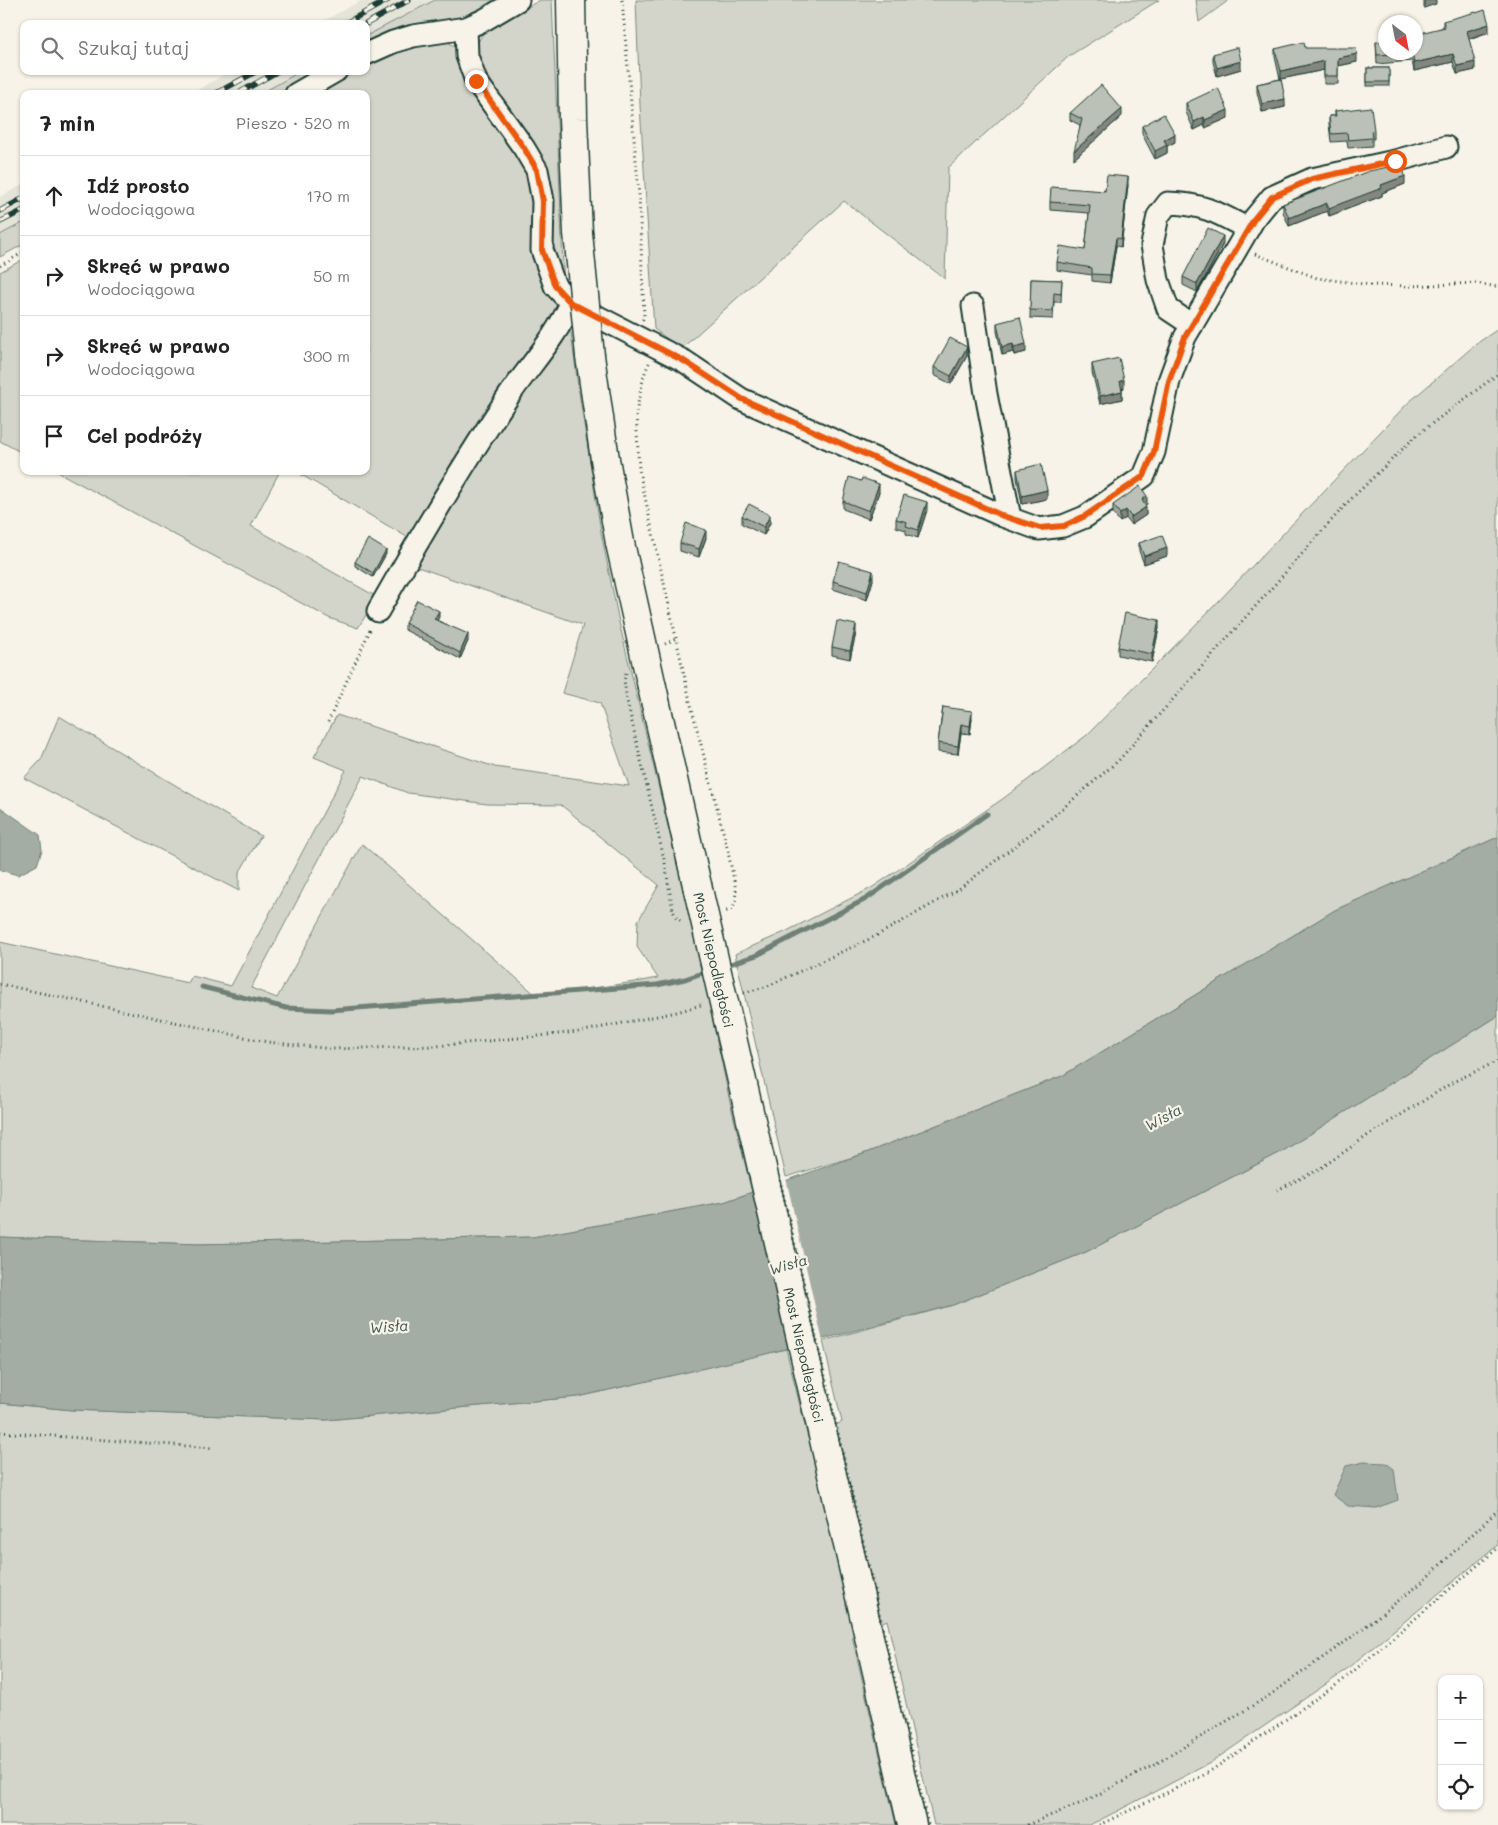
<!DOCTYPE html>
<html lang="pl">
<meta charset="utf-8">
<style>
body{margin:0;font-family:Mali,sans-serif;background:#f6f6f6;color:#222}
.controls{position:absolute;right:15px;bottom:15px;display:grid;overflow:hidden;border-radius:10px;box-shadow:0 1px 4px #0004}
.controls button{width:45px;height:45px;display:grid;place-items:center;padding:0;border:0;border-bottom:1px solid #e0e0e0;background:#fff;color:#222;font:25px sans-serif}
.compass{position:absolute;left:1378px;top:15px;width:45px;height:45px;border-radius:50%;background:#fff;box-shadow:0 1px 4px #0004;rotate:148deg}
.stop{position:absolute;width:15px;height:15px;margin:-11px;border:4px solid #ea580c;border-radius:50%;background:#fff}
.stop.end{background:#ea580c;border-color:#fff;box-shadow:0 1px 5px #0008}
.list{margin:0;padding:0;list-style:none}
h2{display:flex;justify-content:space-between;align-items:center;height:65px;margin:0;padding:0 20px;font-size:21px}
h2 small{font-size:16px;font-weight:400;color:#767676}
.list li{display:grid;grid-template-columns:32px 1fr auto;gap:15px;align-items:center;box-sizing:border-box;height:80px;padding:0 20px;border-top:1px solid #e0e0e0}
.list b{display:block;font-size:19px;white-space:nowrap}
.list p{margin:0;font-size:16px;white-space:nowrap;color:#767676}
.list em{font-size:16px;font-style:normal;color:#767676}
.icon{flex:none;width:28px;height:28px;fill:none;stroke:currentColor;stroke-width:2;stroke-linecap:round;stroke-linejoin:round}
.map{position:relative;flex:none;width:1498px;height:1825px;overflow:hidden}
.search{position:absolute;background:#fff;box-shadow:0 1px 4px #0004;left:20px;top:20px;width:350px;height:55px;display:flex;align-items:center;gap:12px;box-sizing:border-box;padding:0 18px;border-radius:10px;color:#767676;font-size:19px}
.panel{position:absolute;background:#fff;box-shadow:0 1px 4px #0004;left:20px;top:90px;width:350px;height:385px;border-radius:10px}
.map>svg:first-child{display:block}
.built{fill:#e5e4d9}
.green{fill:#d3d5ca;stroke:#79897f;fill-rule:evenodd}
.water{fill:#a4ada3;stroke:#6f8077}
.pier{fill:#f7f3e8}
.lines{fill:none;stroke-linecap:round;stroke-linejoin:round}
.stream{stroke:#6f8077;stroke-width:5}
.minor-casing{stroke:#1f3d34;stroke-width:25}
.major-casing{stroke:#1f3d34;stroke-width:31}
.path{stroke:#1f3d34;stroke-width:3;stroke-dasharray:1 4;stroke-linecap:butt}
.minor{stroke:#f7f3e8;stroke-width:21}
.major{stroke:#f7f3e8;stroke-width:28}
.rail-casing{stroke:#1f3d34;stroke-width:5.5}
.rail{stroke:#f7f3e8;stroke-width:4;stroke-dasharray:11;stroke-linecap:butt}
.major-bridge-casing{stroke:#1f3d34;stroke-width:31;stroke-linecap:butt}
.path-bridge{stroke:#1f3d34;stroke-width:3;stroke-dasharray:1 4;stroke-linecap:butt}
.major-bridge{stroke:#f7f3e8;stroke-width:28}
.wall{fill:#a1a69d;stroke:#1f3d34}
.shaded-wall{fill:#83877f;stroke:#1f3d34}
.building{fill:#bbc1b6;stroke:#1f3d34}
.route{stroke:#ea580c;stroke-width:6}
.labels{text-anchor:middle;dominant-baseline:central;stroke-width:4.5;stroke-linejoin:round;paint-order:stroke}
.street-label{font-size:14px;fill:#1f3d34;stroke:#f7f3e8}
.water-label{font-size:15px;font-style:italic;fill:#405950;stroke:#f7f3e8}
</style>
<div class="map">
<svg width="1498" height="1825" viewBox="0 0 1498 1825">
<rect width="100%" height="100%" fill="#f7f3e8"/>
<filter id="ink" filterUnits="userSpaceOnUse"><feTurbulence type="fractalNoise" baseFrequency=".02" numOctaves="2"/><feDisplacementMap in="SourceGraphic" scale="10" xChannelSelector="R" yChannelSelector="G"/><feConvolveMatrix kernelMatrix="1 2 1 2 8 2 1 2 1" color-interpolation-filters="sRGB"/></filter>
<g filter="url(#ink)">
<g class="built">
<path d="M362 0H435L366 36V24H318Z"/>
<path d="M231 71H301L260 94H190Z"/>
<path d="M24 184V222L0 235V197Z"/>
</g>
<g class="green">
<path d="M435 0H504L468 20 366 48V36Z"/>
<path d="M540 0H552L564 289 550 254 548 200 538 150 490 82 473 52 483 33Z"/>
<path d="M636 0H1159L1069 56 948 168 945 279 844 201 681 349 654 329 640 105Z"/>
<path d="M1196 0H1229L1199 22Z"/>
<path d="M442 38 455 47 463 73 533 180 532 209 542 272 561 313 524 363 429 500 412 540 295 471H366V94H306L346 71H366V61Z"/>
<path d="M301 71H325L286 94H260Z"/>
<path d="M24 222V244L0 257V235Z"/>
<path d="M24 259V454L0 441V272Z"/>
<path d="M570 325 578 386 601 532 619 622 702 968 730 1102 752 1192 724 1202 533 1237 198 1244 0 1237V942L188 983 192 976 231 986 346 770 314 757 337 715 495 767 629 786 600 703 562 693 583 625 412 565 508 396ZM363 776 408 793 487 804 561 805 659 885 638 921 637 947 658 978 642 981 537 996 362 844 277 998 251 988Z"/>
<path d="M1498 329V837L1335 910 1062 1076 863 1154 786 1177 735 954 787 931 873 887 1004 798 1087 735 1214 606 1407 404 1476 344Z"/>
<path d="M56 471H280L251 526 377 597 358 628 329 618Z"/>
<path d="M59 716 261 836 239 873V891L24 778 41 760Z"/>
<path d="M1498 1016V1545L1338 1676 1210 1763 1100 1820 1089 1825H934L887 1620 852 1636 896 1825H0V1403L72 1410 326 1420 578 1397 786 1349 808 1438 842 1422 823 1341 953 1305 1086 1252 1283 1151Z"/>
</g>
<g class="water">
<path d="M0 807 40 835 42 850 37 865 18 875 0 870Z"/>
<path d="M1498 837V1016L1283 1151 1086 1252 953 1305 762 1355 578 1397 326 1420 72 1410 0 1403V1237L198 1244 533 1237 724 1202 863 1154 1062 1076 1335 910Z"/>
<path d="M1364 1462 1386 1463 1394 1469 1398 1500 1376 1508 1348 1506 1333 1495 1346 1466Z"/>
</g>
<path class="pier" d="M786 1178 823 1342 790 1350 754 1189Z"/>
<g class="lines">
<g class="stream">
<path d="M724 966 757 955 866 899 987 814"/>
<path d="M202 987 286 1008 331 1010 657 985 685 979 708 971"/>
</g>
<g class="minor-casing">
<g id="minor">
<path d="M466 28 467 56 476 81 524 148 537 170 543 201 542 250 555 286 571 303 684 361 741 399 1003 516 1039 529 1063 526 1085 517 1144 476 1154 452 1169 381 1185 337 1254 219 1272 197 1312 179 1395 161 1446 147"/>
<path d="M366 54 393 42 413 36 466 28 484 20 518 0"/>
<path d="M296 94 336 71"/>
<path d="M973 306 986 394 1010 518"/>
<path d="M1192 325 1168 309 1158 280 1152 245 1158 216 1168 203C1204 204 1218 213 1248 229"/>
<path d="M378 611C419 539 461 467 508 397 529 366 556 338 571 303"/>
</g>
</g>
<g class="major-casing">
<g id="major">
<path d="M571 0 573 119 578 233"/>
<path d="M590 356 605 459 620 543"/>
<path d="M652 687 697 885"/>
<path d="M762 1168 912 1825"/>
</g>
</g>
<g class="path">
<path d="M622 0 639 195 644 317 642 321"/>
<path d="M1255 254 1317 278 1371 285 1411 286 1475 283 1498 287"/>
<path d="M0 266 24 252"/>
<path d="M649 363 644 375 636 413 639 470 690 701 727 847 736 890 735 903 731 910 723 912"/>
<path d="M665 644 677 638"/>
<path d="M626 673 624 680 627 701 665 863 673 911 677 919 683 921"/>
<path d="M328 722 371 628"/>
<path d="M0 984 267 1042 333 1049 436 1046 579 1032 677 1012 704 1004"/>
<path d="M744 993 768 986 876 936 959 889 1055 815 1119 760 1347 503 1417 435 1498 374"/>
<path d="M1277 1190 1318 1170 1367 1136 1455 1081 1498 1061"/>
<path d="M0 1432 213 1448"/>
<path d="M1027 1825 1086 1801 1154 1765 1267 1697 1345 1642 1420 1584 1498 1510"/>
<path d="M1099 1825 1206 1774 1342 1681 1498 1548"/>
</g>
<use href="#minor" class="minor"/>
<use href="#major" class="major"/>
<g class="rail-casing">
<g id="rail">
<path d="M344 24 388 0"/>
<path d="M366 24 409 0"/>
<path d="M215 94 257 71"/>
<path d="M237 94 278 71"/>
<path d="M0 211 24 198"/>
<path d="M0 222 24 210"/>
</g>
</g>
<use href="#rail" class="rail"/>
<g class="major-bridge-casing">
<g id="major-bridge">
<path d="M578 233 590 356"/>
<path d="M620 543 652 687"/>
<path d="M697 885 762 1168"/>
</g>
</g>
<path class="path-bridge" d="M780 1180 928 1825"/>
<use href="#major-bridge" class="major-bridge"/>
</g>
<g class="wall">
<path d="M1443 21 1489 32 1469 39 1475 70 1457 74 1453 62 1414 71 1412 61 1377 64 1376 42 1386 52 1443 27Z"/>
<path d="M1305 48 1357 62 1338 66V84H1324V70L1281 79 1285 107 1262 112 1257 92V84L1280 79 1275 57V49Z"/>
<path d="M1213 54 1241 69 1217 76 1213 62Z"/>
<rect x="1367" y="68" width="22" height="18"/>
<path d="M1186 103 1228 118 1205 128 1204 125 1194 130 1186 112Z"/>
<path d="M1335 111 1374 130V139H1372V146L1348 148 1347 141 1331 142 1329 124V116H1335Z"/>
<path d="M1070 113 1122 116 1074 159 1080 125 1070 120Z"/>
<path d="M1142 126 1175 142 1167 146V153L1155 159 1142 134Z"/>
<path d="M1405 184 1382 193V196L1329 216 1327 211 1289 226 1283 212V204Z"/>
<path d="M1128 185 1121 247 1116 246 1110 283 1092 281V275L1057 270V262L1085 250 1089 213 1050 210V202Z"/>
<path d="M1223 244 1197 292 1183 285V277Z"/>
<path d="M1031 279 1062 280 1061 302H1054L1053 319 1030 318Z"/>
<path d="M997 323 1026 352 1014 355 1013 352 1002 355 997 331Z"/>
<path d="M967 356 951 384 934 375V367Z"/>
<path d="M1092 364 1124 388 1122 389V399L1100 404 1092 372Z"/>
<path d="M1017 470 1047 499 1022 504 1017 478Z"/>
<path d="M879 492 869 519 843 509V501Z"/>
<path d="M1147 504 1145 505 1146 515 1131 525 1126 518 1120 522 1113 513V505Z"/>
<path d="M927 510 918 538 906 534V530L896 527V519Z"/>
<path d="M742 516 770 523 764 535 742 524Z"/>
<path d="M706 538 699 557 680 551V543Z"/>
<path d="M1139 543 1167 556 1144 564 1139 551Z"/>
<path d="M386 554 373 577 355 566V562Z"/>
<path d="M873 580 867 600 833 589V581Z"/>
<path d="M439 617 437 620 468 641 460 659 405 630V623Z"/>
<path d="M1159 628 1152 662 1118 655V647Z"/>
<path d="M856 633 850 659 832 655V647Z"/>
<path d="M943 707 972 719 970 734 961 733 958 754 938 752V743Z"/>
</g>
<g class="shaded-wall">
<path d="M1424 0H1436V4L1424 8Z"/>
<path d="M1489 24V32L1467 39V31Z"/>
<path d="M1357 54V62L1338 66V58Z"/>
<path d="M1453 54V62L1414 71V63Z"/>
<path d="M1241 61V69L1217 76V68Z"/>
<path d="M1324 61V70L1281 79V71Z"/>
<path d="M1475 62V70L1457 74V66Z"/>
<path d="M1285 99V107L1262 112V104Z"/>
<path d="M1122 109V116L1074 159V151Z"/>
<path d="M1228 110V118L1205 128V120Z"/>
<path d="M1204 117V125L1194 130V122Z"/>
<path d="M1175 134V142L1167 146V153L1155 159V151L1164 140Z"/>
<path d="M1405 176V184L1382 193V196L1329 216V208L1381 185Z"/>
<path d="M1128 177V185L1121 247V239Z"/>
<path d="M1327 203V211L1289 226V218Z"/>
<path d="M1223 236V244L1197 292V284Z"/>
<path d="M1116 238V246L1110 283V275Z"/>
<path d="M1013 344V352L1002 355V347Z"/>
<path d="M1026 344V352L1014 355V347Z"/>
<path d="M967 347V356L951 384V376Z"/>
<path d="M1124 380V388L1120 389V381Z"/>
<path d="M1122 391V399L1100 404V396Z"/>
<path d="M879 484V492L869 519V511Z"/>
<path d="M1047 490V499L1022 504V496Z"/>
<path d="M1147 496V504L1142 508V500Z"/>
<path d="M927 502V510L918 538V530Z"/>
<path d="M1146 507V515L1131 525V517Z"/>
<path d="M1126 510V518L1120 522V514Z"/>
<path d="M770 515V523L764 535V527Z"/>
<path d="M706 530V538L699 557V549Z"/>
<path d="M1167 548V556L1144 564V556Z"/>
<path d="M386 550V554L373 577V573Z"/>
<path d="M873 571V580L867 600V592Z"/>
<path d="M439 611V617L434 626V619Z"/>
<path d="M1159 620V628L1152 662V654Z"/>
<path d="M856 625V633L850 659V651Z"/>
<path d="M468 634V641L460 659V653Z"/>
<path d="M972 711V719L970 734V726Z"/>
<path d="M961 724V733L958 754V746Z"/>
</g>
<g class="building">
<path d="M1485 10 1489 24 1467 31 1475 62 1457 66 1453 54 1414 63 1412 53 1377 55 1376 42 1386 41V52H1416V34L1445 27 1443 21 1476 12V13Z"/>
<path d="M1304 42 1305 48H1356L1357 54 1338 58V76H1324V61L1281 71 1275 49Z"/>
<path d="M1238 47 1241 61 1217 68 1213 54Z"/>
<rect x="1367" y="68" width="22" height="14"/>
<path d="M1281 79 1285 99 1262 104 1257 84Z"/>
<path d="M1101 85 1122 109 1074 151 1082 119 1070 113Z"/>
<path d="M1218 88 1228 110 1205 120 1204 117 1194 122 1186 103Z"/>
<path d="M1371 107 1374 130 1371 131 1372 138 1348 140 1347 133 1331 134 1329 116H1336L1335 111Z"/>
<path d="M1164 114 1175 134 1164 140 1167 145 1155 151 1142 126Z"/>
<path d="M1402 164 1405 176 1381 185 1382 188 1329 208 1327 203 1289 218 1283 204 1369 171Z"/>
<path d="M1107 175 1128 177 1121 239 1116 238 1110 275 1092 274V268L1057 262 1060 246 1085 250 1090 205 1050 202 1051 187 1105 191Z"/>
<path d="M1208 228 1223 236 1197 284 1183 277Z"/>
<path d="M1031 279 1062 280 1061 294 1054 293 1053 311 1030 310Z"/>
<path d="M1020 317 1026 344 1014 347 1013 344 1002 347 997 323Z"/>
<path d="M950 338 967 347 951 376 934 367Z"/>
<path d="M1119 358 1124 380 1120 381 1122 391 1100 396 1092 364Z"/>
<path d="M1041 464 1047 490 1022 496 1017 470Z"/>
<path d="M849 477 861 481 862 478 879 484 869 511 843 501Z"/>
<path d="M1140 486 1147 496 1142 500 1146 507 1131 517 1126 510 1120 514 1113 505Z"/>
<path d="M904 495 927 502 918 530 906 526 907 522 896 519Z"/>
<path d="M749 504 770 515 764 527 742 516Z"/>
<path d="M686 523 706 530 699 549 680 543Z"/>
<path d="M1162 535 1167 548 1144 556 1139 543Z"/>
<path d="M368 539 386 550 373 573 355 562Z"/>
<path d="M839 561 873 571 867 592 833 581Z"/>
<path d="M417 600 439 611 434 619 468 634 460 653 405 623Z"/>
<path d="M1125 613 1159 620 1152 654 1118 647Z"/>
<path d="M837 621 856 625 850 651 832 647Z"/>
<path d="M943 707 972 711 970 726 961 724 958 746 938 743Z"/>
</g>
</g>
<g class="lines" filter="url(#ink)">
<path class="route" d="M476 81 524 148 537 170 543 201 542 250 555 286 571 303 684 361 742 399 1003 516 1040 528 1064 526 1085 516 1144 476 1154 452 1169 381 1185 337 1254 219 1272 197 1312 179 1395 161"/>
</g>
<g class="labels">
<g class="street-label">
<text transform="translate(714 960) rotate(77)">Most Niepodległości</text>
<text transform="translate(804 1355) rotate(77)">Most Niepodległości</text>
</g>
<g class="water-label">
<text transform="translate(1163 1117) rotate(-28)">Wisła</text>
<text transform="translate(788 1264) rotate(-16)">Wisła</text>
<text transform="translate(389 1326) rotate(-4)">Wisła</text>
</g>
</g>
</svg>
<div class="controls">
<button>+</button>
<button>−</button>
<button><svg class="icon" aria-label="locate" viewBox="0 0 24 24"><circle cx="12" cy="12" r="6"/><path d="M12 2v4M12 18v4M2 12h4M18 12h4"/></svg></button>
</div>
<svg class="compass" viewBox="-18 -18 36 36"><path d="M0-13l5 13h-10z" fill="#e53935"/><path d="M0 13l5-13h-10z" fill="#767676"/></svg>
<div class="stop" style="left:1395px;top:161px"></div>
<div class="stop end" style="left:476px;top:81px"></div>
<div class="search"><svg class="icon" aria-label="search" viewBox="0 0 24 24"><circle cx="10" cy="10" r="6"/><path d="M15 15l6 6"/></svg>Szukaj tutaj</div>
<section class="panel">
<h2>7 min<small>Pieszo · 520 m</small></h2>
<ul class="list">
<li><svg class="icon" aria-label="ahead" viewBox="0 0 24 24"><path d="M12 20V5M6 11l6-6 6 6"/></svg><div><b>Idź prosto</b><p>Wodociągowa</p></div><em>170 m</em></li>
<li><svg class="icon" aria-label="right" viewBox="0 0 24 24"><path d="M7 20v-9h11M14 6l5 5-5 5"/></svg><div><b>Skręć w prawo</b><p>Wodociągowa</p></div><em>50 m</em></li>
<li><svg class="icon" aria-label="right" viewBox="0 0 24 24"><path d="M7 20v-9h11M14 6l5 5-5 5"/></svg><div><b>Skręć w prawo</b><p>Wodociągowa</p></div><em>300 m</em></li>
<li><svg class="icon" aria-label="arrive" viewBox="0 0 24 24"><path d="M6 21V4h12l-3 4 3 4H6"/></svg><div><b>Cel podróży</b></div></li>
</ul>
</section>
</div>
